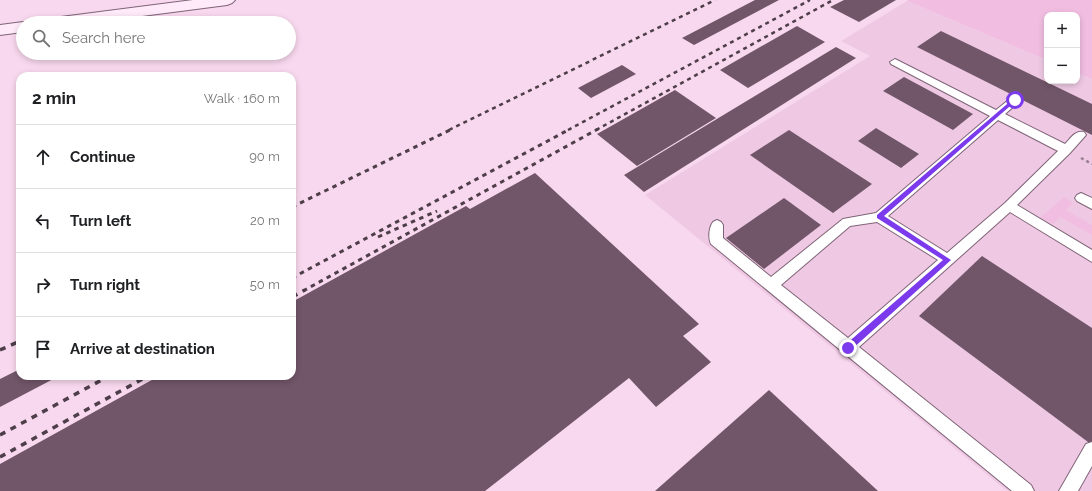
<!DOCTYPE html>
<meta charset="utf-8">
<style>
body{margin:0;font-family:Raleway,sans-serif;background:#f2f2f2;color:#202124}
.controls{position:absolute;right:12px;top:12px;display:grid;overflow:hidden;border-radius:8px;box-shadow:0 2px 6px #0003}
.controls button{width:36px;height:36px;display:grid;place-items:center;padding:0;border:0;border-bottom:1px solid #e0e0e0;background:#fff;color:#202124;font:20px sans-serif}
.stop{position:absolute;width:12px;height:12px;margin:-9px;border:3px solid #7c3aed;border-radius:50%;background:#fff}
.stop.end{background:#7c3aed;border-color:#fff;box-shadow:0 1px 4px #0008}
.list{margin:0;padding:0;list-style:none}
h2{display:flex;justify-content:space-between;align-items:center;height:52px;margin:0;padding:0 16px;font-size:17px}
h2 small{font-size:13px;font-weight:400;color:#757577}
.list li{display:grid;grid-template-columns:26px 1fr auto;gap:12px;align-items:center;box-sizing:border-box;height:64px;padding:0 16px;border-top:1px solid #e0e0e0}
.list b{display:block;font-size:15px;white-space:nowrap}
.list em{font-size:13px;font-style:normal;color:#757577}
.icon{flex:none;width:22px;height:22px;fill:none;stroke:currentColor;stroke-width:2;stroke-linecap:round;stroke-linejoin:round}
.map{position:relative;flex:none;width:1092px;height:491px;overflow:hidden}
.search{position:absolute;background:#fff;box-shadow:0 2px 6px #0003;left:16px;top:16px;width:280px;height:44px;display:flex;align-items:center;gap:10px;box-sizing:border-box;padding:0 14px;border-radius:22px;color:#757577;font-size:15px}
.panel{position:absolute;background:#fff;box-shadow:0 2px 6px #0003;left:16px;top:72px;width:280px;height:308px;border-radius:12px}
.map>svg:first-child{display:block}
.built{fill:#efc9e4}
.green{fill:#f1bee2}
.building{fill:#715669}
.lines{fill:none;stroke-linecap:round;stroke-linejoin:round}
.service-casing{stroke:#7f6477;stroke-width:2}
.secondary-casing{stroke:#7f6477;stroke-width:2}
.path{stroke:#978090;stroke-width:2.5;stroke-dasharray:3 3;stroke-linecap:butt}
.service{fill:#fff;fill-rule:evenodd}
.secondary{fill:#feeaf8;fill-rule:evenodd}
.rail-far2{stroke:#4d3e49;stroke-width:2.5;stroke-dasharray:4 4;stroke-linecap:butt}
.rail-far1{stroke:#4d3e49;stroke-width:3;stroke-dasharray:4.5 4.5;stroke-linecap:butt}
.rail{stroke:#4d3e49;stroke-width:3.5;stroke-dasharray:6 6;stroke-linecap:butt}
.route{fill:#7c3aed}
</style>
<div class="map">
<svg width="1092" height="491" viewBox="0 0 1092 491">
<rect width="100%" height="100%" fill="#f8d8ee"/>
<path class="built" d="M907 1 1047 60V81H1077V73L1092 79V491H1007L645 195 870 56 841 41Z"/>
<g class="green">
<path d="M908 0H1092V79L1077 73V15H1047V60L907 1Z"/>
<path d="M1064 197 1073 203 1066 210 1092 225V235L1060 217 1053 224 1040 218Z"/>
</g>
<g class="building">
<path d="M755 0H779L694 45 682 38Z"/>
<path d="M844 0H896L859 22 830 7Z"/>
<path d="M797 26 825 42 748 88 720 70Z"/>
<path d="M941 31 1092 104V135L917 47Z"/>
<path d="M836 47 856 58 644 192 624 175Z"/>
<path d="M622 65 636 74 591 98 578 88Z"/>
<path d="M904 77 973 114 953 130 883 91Z"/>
<path d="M675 90 716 118 637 166 597 134Z"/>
<path d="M876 128 919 154 901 168 858 141Z"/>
<path d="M789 130 872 184 833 213 750 155Z"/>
<path d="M535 173 699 324 683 336 711 362 656 407 629 378 485 491H0V464L159 376H292V302L466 206 470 209Z"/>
<path d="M784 198 821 225 764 269 726 238Z"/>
<path d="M982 256 1092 328V445L919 316Z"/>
<path d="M20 369V376H59L0 407V379Z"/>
<path d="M769 390 878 491H655Z"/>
</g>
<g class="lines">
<g class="service-casing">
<g id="service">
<path d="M895 59 996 110 1011 98H1019L1020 100 1019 102 1005 114 1065 144C1070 139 1075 130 1084 132L1086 135 1070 153 1017 205 1092 250V262L1010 212 859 347 1031 485 1034 491H1012L711 244C708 238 709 227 713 222L717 220 721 222 723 225V238L771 277 843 219 876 213 990 116 891 64 890 62ZM998 120 1058 151 1005 203 947 253 888 216ZM877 222 938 260 848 338 781 285 850 226Z"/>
<path d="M1081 193 1092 198V209L1077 201 1075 198 1077 195Z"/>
<path d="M1092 442V466L1078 491H1059L1086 444Z"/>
</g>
</g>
<g class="secondary-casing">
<g id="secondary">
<path d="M193 0H235L232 3 227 5 88 23H45L47 20 53 18Z"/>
<path d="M23 22 26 23H23V32L0 35V25Z"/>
</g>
</g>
<path class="path" d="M1081 158 1092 164"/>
<use href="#service" class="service"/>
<use href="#secondary" class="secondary"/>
<g class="rail-far2">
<path d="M449 130 715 0"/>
<path d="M568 130 810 0"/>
<path d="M596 130 833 0"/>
</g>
<g class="rail-far1">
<path d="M292 207 452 129"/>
<path d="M378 237 437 211"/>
<path d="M292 278 570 129"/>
<path d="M303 291 598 129"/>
</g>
<g class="rail">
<path d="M292 297 305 290"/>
<path d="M0 350 20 341"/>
<path d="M0 435 109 376"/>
<path d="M0 457 148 376"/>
</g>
</g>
<path class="route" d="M1013 99 1017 100 884 216 951 260 851 350H845V345L943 260 877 218V215Z"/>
</svg>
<div class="controls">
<button>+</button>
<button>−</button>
</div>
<div class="stop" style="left:1015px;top:100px"></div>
<div class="stop end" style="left:848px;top:348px"></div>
<div class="search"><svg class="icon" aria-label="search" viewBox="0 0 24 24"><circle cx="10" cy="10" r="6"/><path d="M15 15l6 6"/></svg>Search here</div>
<section class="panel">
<h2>2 min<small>Walk · 160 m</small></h2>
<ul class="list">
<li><svg class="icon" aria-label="ahead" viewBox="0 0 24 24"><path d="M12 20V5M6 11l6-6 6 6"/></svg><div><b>Continue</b></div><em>90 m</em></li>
<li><svg class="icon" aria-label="left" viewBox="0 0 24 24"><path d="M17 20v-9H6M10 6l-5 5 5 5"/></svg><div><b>Turn left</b></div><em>20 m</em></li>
<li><svg class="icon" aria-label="right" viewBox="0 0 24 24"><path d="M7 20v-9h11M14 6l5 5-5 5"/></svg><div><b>Turn right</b></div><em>50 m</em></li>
<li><svg class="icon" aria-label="arrive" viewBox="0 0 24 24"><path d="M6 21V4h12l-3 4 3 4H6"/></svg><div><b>Arrive at destination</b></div></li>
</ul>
</section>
</div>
